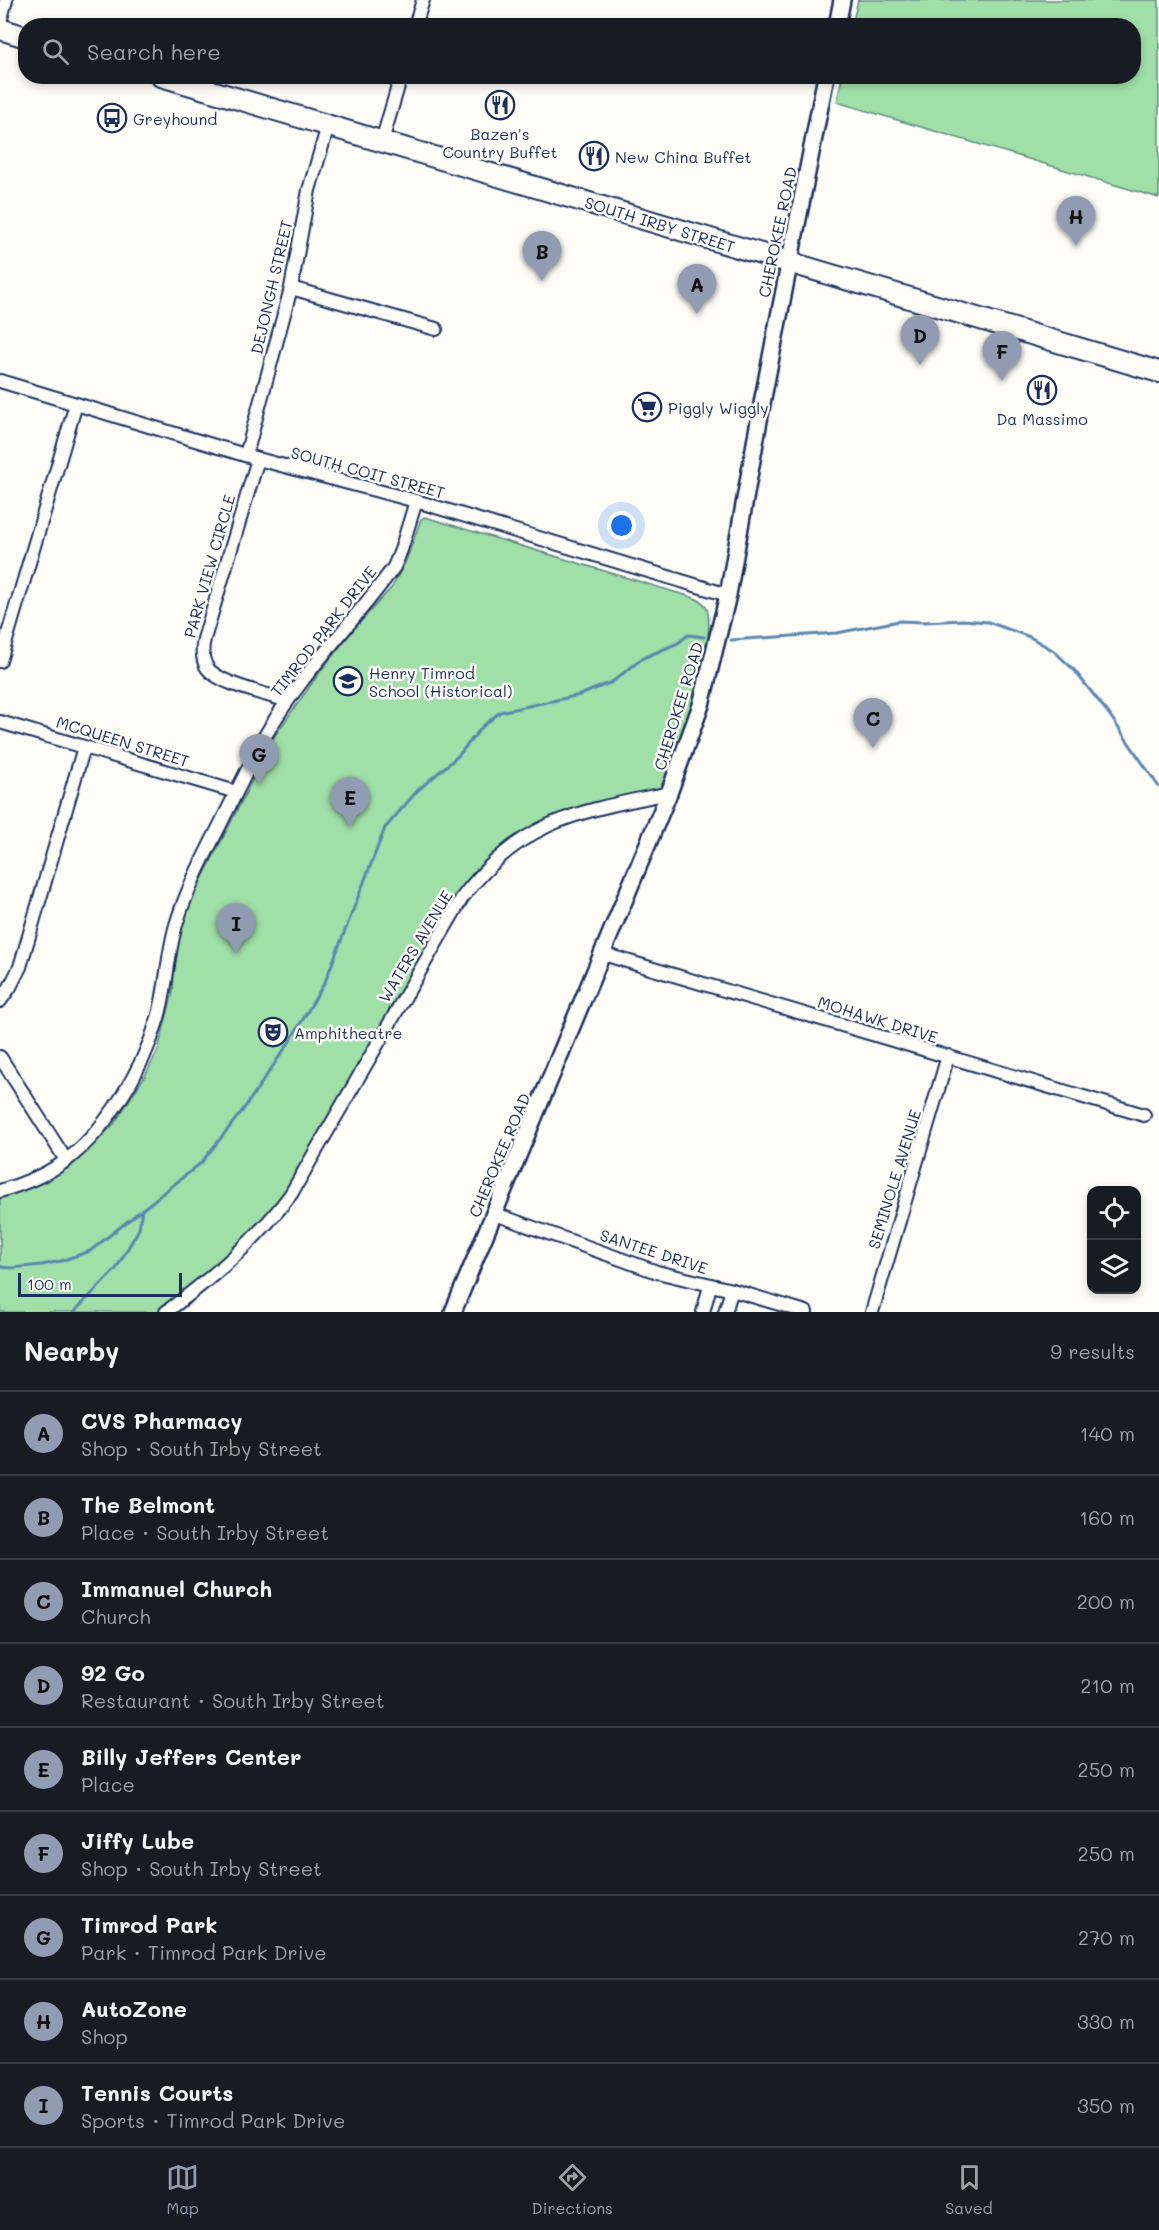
<!DOCTYPE html>
<meta charset="utf-8">
<style>
body{margin:0;font-family:Mali,sans-serif;background:#20242c;color:#f1f3f6}
.controls{position:absolute;right:18px;bottom:18px;display:grid;overflow:hidden;border-radius:12px;box-shadow:0 3px 9px #0003}
.controls button{width:54px;height:54px;display:grid;place-items:center;padding:0;border:0;border-bottom:2px solid #363941;background:#171b24;color:#f1f3f6;font:30px sans-serif}
.scale{position:absolute;left:18px;bottom:15px;width:164px;box-sizing:border-box;padding-left:6px;border:3px solid #1b2f5e;border-top:0;font-size:16px;line-height:21px;white-space:nowrap;color:#1b2f5e;-webkit-text-stroke:4px #fdfcf7;paint-order:stroke}
.you{position:absolute;left:622px;top:526px;width:21px;height:21px;margin:-15px;border:4px solid #fff;border-radius:50%;background:#1a73e8;box-shadow:0 0 0 9px #1a73e833}
.badge{display:grid;place-items:center;width:39px;height:39px;border-radius:50%;background:#919bb2;color:#111;font-size:20px;font-weight:700}
.pin{position:absolute;translate:-50% -50px;filter:drop-shadow(0 2px 3px #0008)}
.pin::after{content:'';position:absolute;top:32px;width:21px;height:18px;background:inherit;clip-path:polygon(0 0,100% 0,50% 100%)}
.list{margin:0;padding:0;list-style:none}
h2{display:flex;justify-content:space-between;align-items:center;height:78px;margin:0;padding:0 24px;font-size:26px}
h2 small{font-size:20px;font-weight:400;color:#9ea1a6}
.list li{display:grid;grid-template-columns:39px 1fr auto;gap:18px;align-items:center;box-sizing:border-box;height:84px;padding:0 24px;border-top:2px solid #363941}
.list b{display:block;font-size:22px;white-space:nowrap}
.list p{margin:0;font-size:20px;white-space:nowrap;color:#9ea1a6}
.list em{font-size:20px;font-style:normal;color:#9ea1a6}
.icon{flex:none;width:33px;height:33px;fill:none;stroke:currentColor;stroke-width:2;stroke-linecap:round;stroke-linejoin:round}
.map{position:relative;flex:none;width:1159px;height:1312px;overflow:hidden}
.search{position:absolute;background:#171b24;box-shadow:0 3px 9px #0003;left:18px;right:18px;top:18px;height:66px;display:flex;align-items:center;gap:15px;box-sizing:border-box;padding:0 21px;border-radius:24px;color:#9ea1a6;font-size:22px}
.sheet{height:834px;background:#171b24}
nav{display:flex;justify-content:space-around;align-items:center;box-sizing:border-box;height:84px;border-top:2px solid #363941;background:#171b24;font-size:16px;color:#9ea1a6}
nav a{display:grid;justify-items:center;gap:3px}
nav .on{color:#919bb2}
.map>svg:first-child{display:block}
.green{fill:#a0dfa8;stroke:#5e8783;stroke-width:1.5}
.lines{fill:none;stroke-linecap:round;stroke-linejoin:round}
.stream{stroke:#5b87b0;stroke-width:3}
.minor-casing{stroke:#1b2f5e;stroke-width:16}
.tertiary-casing{stroke:#1b2f5e;stroke-width:20}
.primary-casing{stroke:#1b2f5e;stroke-width:24}
.minor{stroke:#fdfcf7;stroke-width:12}
.tertiary{stroke:#fdfcf7;stroke-width:15}
.primary{stroke:#fdfcf7;stroke-width:20}
.labels{text-anchor:middle;dominant-baseline:central;stroke-width:5;stroke-linejoin:round;paint-order:stroke}
.poi-label{font-size:16px;fill:#1b2f5e;stroke:#fdfcf7;text-anchor:start}
.street-label{font-size:16px;fill:#1b2f5e;stroke:#fdfcf7}
</style>
<div class="map">
<svg width="1159" height="1312" viewBox="0 0 1159 1312">
<rect width="100%" height="100%" fill="#fdfcf7"/>
<filter id="ink" filterUnits="userSpaceOnUse"><feTurbulence type="fractalNoise" baseFrequency=".0167" numOctaves="2"/><feDisplacementMap in="SourceGraphic" scale="12" xChannelSelector="R" yChannelSelector="G"/><feConvolveMatrix kernelMatrix="1 2 1 2 8 2 1 2 1" color-interpolation-filters="sRGB"/></filter>
<g filter="url(#ink)">
<g class="green">
<path d="M858 0H1159V198L837 102 842 77 1134 76V26L852 25Z"/>
<path d="M425 517 671 591C680 594 699 597 705 605 715 616 702 680 698 696 689 728 674 760 662 791L550 819 475 876 297 1179 266 1220 220 1266 159 1312H0V1196L17 1193 72 1166 114 1124 145 1076 158 1050 173 992 175 957 186 912 203 877 276 734 320 672 354 629 392 587 406 561 421 519Z"/>
</g>
<g class="lines">
<g class="stream">
<path d="M731 640 837 633 899 621 924 622 963 620 988 622 1030 637 1054 651 1074 670 1109 714 1159 787"/>
<path d="M0 1267 12 1268 42 1265 61 1261 90 1251 201 1163 243 1110 290 1041 325 982 385 828 418 790 458 756 482 727 500 712 580 695 612 682 643 658 678 643 688 635 704 637"/>
<path d="M74 1312 116 1269 139 1229 142 1209"/>
</g>
<g class="minor-casing">
<g id="minor">
<path d="M0 22 6 0"/>
<path d="M415 26 423 0"/>
<path d="M382 141 401 76"/>
<path d="M291 288 436 329"/>
<path d="M0 381 258 459 416 501 728 595"/>
<path d="M246 455 291 288 309 190 328 126"/>
<path d="M258 459 204 639C202 647 202 658 206 666 216 684 268 694 287 701"/>
<path d="M0 661 76 404"/>
<path d="M0 722 236 792"/>
<path d="M603 954 1144 1115"/>
<path d="M0 1001 10 987 20 967 84 747"/>
<path d="M0 1057 66 1160"/>
<path d="M0 1191C20 1185 41 1177 58 1166 104 1136 143 1070 158 1018 167 988 167 955 176 925 187 888 205 855 222 821 236 793 250 764 265 736 302 672 351 626 394 567L401 550 416 501"/>
<path d="M495 1214 657 1272 732 1290 806 1312"/>
<path d="M166 1312C213 1277 256 1241 291 1194L462 898C522 819 578 812 669 793"/>
<path d="M703 1312 710 1286"/>
<path d="M725 1312 732 1290"/>
<path d="M872 1312 948 1056"/>
</g>
</g>
<g class="tertiary-casing">
<g id="tertiary">
<path d="M837 26 842 0"/>
<path d="M453 1312 669 793 701 705 728 595 763 398 826 76"/>
</g>
</g>
<g class="primary-casing">
<g id="primary">
<path d="M0 29 26 37"/>
<path d="M161 76 1159 372"/>
</g>
</g>
<use href="#minor" class="minor"/>
<use href="#tertiary" class="tertiary"/>
<use href="#primary" class="primary"/>
</g>
</g>
<defs>
<g id="restaurant-ring" transform="scale(1.5)"><circle r="9.5" fill="#fdfcf7" stroke="#1b2f5e" stroke-width="1.5"/><path d="M-5-6h1v4h1v-4h1v4h1v-4h1v5L-1.5 .5V6h-2V.5L-5-1ZM5-6V6H3V1.5H1.5Q1.5-4 5-6Z" fill="#1b2f5e"/></g>
<g id="bus-ring" transform="scale(1.5)"><circle r="9.5" fill="#fdfcf7" stroke="#1b2f5e" stroke-width="1.5"/><path d="M-5-6H5V4H4V6H2V4H-2V6H-4V4H-5ZM-3.5-4V0h7V-4ZM-3.5 1.2v1.5H-2V1.2ZM2 1.2v1.5H3.5V1.2Z" fill="#1b2f5e"/></g>
<g id="supermarket-ring" transform="scale(1.5)"><circle r="9.5" fill="#fdfcf7" stroke="#1b2f5e" stroke-width="1.5"/><path d="M-6-5.5h2.5l.6 2H6L4.5 2H-2.5L-4.4-4H-6ZM-1.5 3.2a1.3 1.3 0 1 0 .1 0ZM3 3.2a1.3 1.3 0 1 0 .1 0Z" fill="#1b2f5e"/></g>
<g id="school-ring" transform="scale(1.5)"><circle r="9.5" fill="#fdfcf7" stroke="#1b2f5e" stroke-width="1.5"/><path d="M0-5L7-2L0 1L-7-2ZM-4 1L0 2.5L4 1V4Q0 6-4 4Z" fill="#1b2f5e"/></g>
<g id="theatre-ring" transform="scale(1.5)"><circle r="9.5" fill="#fdfcf7" stroke="#1b2f5e" stroke-width="1.5"/><path d="M-5-5.5Q0-4 5-5.5V0Q5 5 0 6Q-5 5-5 0ZM-3.3-2.5H-1v1.5H-3.3ZM1-2.5H3.3v1.5H1ZM-2.8 1Q0 5.5 2.8 1Z" fill="#1b2f5e"/></g>
</defs>
<g fill-rule="evenodd">
<use href="#restaurant-ring" x="500" y="105"/>
<use href="#bus-ring" x="112" y="118"/>
<use href="#restaurant-ring" x="594" y="156"/>
<use href="#restaurant-ring" x="1042" y="390"/>
<use href="#supermarket-ring" x="647" y="407"/>
<use href="#school-ring" x="348" y="681"/>
<use href="#theatre-ring" x="273" y="1032"/>
</g>
<g class="labels">
<g class="poi-label">
<text x="133" y="118">Greyhound</text>
<text x="500" y="133" text-anchor="middle">Bazen's<tspan x="500" dy="18">Country Buffet</tspan></text>
<text x="615" y="156">New China Buffet</text>
<text x="668" y="407">Piggly Wiggly</text>
<text x="1042" y="418" text-anchor="middle">Da Massimo</text>
<text x="369" y="672">Henry Timrod<tspan x="369" dy="18">School (Historical)</tspan></text>
<text x="294" y="1032">Amphitheatre</text>
</g>
<g class="street-label">
<text transform="translate(660 224) rotate(17)">SOUTH IRBY STREET</text>
<text transform="translate(777 232) rotate(-78)">CHEROKEE ROAD</text>
<text transform="translate(271 287) rotate(-77)">DEJONGH STREET</text>
<text transform="translate(368 472) rotate(15)">SOUTH COIT STREET</text>
<text transform="translate(209 566) rotate(-74)">PARK VIEW CIRCLE</text>
<text transform="translate(323 631) rotate(-52)">TIMROD PARK DRIVE</text>
<text transform="translate(678 706) rotate(-73)">CHEROKEE ROAD</text>
<text transform="translate(123 741) rotate(17)">MCQUEEN STREET</text>
<text transform="translate(415 946) rotate(-59)">WATERS AVENUE</text>
<text transform="translate(878 1019) rotate(17)">MOHAWK DRIVE</text>
<text transform="translate(499 1155) rotate(-67)">CHEROKEE ROAD</text>
<text transform="translate(894 1179) rotate(-73)">SEMINOLE AVENUE</text>
<text transform="translate(654 1251) rotate(18)">SANTEE DRIVE</text>
</g>
</g>
</svg>
<div class="controls">
<button><svg class="icon" aria-label="locate" viewBox="0 0 24 24"><circle cx="12" cy="12" r="6"/><path d="M12 2v4M12 18v4M2 12h4M18 12h4"/></svg></button>
<button><svg class="icon" aria-label="layers" viewBox="0 0 24 24"><path d="M12 4l9 5-9 5-9-5zM3 14l9 5 9-5"/></svg></button>
</div>
<div class="scale">100 m</div>
<div class="you"></div>
<div class="pin badge" style="left:697px;top:314px">A</div>
<div class="pin badge" style="left:542px;top:281px">B</div>
<div class="pin badge" style="left:873px;top:748px">C</div>
<div class="pin badge" style="left:920px;top:365px">D</div>
<div class="pin badge" style="left:350px;top:827px">E</div>
<div class="pin badge" style="left:1002px;top:381px">F</div>
<div class="pin badge" style="left:259px;top:784px">G</div>
<div class="pin badge" style="left:1076px;top:246px">H</div>
<div class="pin badge" style="left:236px;top:953px">I</div>
<div class="search"><svg class="icon" aria-label="search" viewBox="0 0 24 24"><circle cx="10" cy="10" r="6"/><path d="M15 15l6 6"/></svg>Search here</div>
</div>
<section class="sheet">
<h2>Nearby<small>9 results</small></h2>
<ul class="list">
<li><span class="badge">A</span><div><b>CVS Pharmacy</b><p>Shop · South Irby Street</p></div><em>140 m</em></li>
<li><span class="badge">B</span><div><b>The Belmont</b><p>Place · South Irby Street</p></div><em>160 m</em></li>
<li><span class="badge">C</span><div><b>Immanuel Church</b><p>Church</p></div><em>200 m</em></li>
<li><span class="badge">D</span><div><b>92 Go</b><p>Restaurant · South Irby Street</p></div><em>210 m</em></li>
<li><span class="badge">E</span><div><b>Billy Jeffers Center</b><p>Place</p></div><em>250 m</em></li>
<li><span class="badge">F</span><div><b>Jiffy Lube</b><p>Shop · South Irby Street</p></div><em>250 m</em></li>
<li><span class="badge">G</span><div><b>Timrod Park</b><p>Park · Timrod Park Drive</p></div><em>270 m</em></li>
<li><span class="badge">H</span><div><b>AutoZone</b><p>Shop</p></div><em>330 m</em></li>
<li><span class="badge">I</span><div><b>Tennis Courts</b><p>Sports · Timrod Park Drive</p></div><em>350 m</em></li>
</ul>
</section>
<nav>
<a class="on"><svg class="icon" aria-label="map" viewBox="0 0 24 24"><path d="M3 6l6-2 6 2 6-2v14l-6 2-6-2-6 2zM9 4v14M15 6v14"/></svg>Map</a>
<a><svg class="icon" aria-label="directions" viewBox="0 0 24 24"><path d="M12 3l9 9-9 9-9-9zM9 14v-3h6M13 9l2 2-2 2"/></svg>Directions</a>
<a><svg class="icon" aria-label="saved" viewBox="0 0 24 24"><path d="M7 4h10v16l-5-4-5 4z"/></svg>Saved</a>
</nav>
